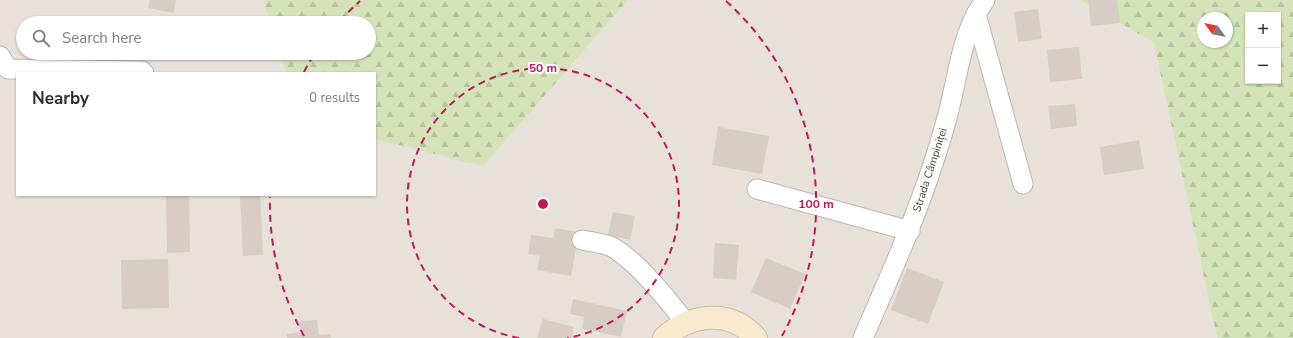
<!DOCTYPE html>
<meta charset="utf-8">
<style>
body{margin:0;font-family:"Nunito Sans",sans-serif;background:#f7f7f7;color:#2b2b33}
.controls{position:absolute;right:12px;top:12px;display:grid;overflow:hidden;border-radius:0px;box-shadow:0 1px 3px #0004}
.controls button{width:36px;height:36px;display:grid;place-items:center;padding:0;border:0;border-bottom:1px solid #e1e1e2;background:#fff;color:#2b2b33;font:20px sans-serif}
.compass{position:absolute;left:1197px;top:12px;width:36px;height:36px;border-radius:50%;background:#fff;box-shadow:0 1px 3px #0004;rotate:303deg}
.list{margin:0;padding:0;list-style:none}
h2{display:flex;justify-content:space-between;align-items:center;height:52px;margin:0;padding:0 16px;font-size:17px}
h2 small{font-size:13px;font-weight:400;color:#7c7c81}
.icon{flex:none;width:22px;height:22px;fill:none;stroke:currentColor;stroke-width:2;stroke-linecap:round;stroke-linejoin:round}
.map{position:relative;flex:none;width:1293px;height:338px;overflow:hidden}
.search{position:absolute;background:#fff;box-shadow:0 1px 3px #0004;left:16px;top:16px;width:360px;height:44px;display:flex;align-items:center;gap:10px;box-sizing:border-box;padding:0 14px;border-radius:22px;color:#7c7c81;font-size:15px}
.panel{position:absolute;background:#fff;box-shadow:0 1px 3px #0004;left:16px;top:72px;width:360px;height:124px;border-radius:0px}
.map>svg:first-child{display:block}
.residential{fill:#e7e1d9}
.forest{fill:url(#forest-firs);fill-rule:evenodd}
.building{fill:#d7cdc4}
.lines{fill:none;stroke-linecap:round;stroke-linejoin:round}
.minor-casing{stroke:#beb6ae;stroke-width:21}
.secondary-casing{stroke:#cebc9f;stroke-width:24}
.minor{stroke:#fff;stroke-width:19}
.secondary{stroke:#f9eacf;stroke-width:22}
.ring{fill:none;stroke:#c2185b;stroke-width:2;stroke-dasharray:7 5}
.labels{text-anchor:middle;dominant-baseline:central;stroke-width:4;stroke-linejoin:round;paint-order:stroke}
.street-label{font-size:11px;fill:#474039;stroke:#fff}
.centre{fill:#c2185b;stroke:#fff;stroke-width:2}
.ring-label{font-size:12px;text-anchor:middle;font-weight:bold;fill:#c2185b;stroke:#fff;stroke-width:4;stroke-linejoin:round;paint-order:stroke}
</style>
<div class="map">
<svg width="1293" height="338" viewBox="0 0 1293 338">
<defs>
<pattern id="forest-firs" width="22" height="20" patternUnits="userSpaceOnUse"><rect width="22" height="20" fill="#d4e3b8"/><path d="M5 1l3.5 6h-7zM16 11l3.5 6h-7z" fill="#b7c49f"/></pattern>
</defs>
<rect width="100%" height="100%" fill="#f3f0ea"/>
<path class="residential" d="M0 0H263L270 23H23V53H280L286 73H17V195H375V139L483 165 628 0H1081L1154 43 1217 338H0Z"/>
<g class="forest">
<path d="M263 0H628L483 166 375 139V73H286L280 53H369V23H270Z"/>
<path d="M1081 0H1293V338H1217L1154 43ZM1248 15H1278V81H1248ZM1203 18H1227V42H1203Z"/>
</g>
<g class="building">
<path d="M150 0H176L174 13 148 8Z"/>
<path d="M1088 0H1117L1120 23 1091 26Z"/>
<path d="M1038 9 1042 39 1018 42 1014 12Z"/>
<path d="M1079 47 1082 79 1050 82 1047 50Z"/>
<path d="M1075 104 1077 126 1051 129 1048 106Z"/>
<path d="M718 127 769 136 762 174 712 165Z"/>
<path d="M1139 140 1144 169 1104 175 1100 147Z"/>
<path d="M166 195H189L190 252 167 253Z"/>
<path d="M240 195H260L263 255 243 256Z"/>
<path d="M613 212 635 216 630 240 608 235Z"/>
<path d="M555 228 579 232 571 276 537 270 540 256 528 254 531 235 553 238Z"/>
<path d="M715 243 739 245 736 280 713 278Z"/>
<path d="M766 258 805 274 790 309 751 292Z"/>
<path d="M168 259 169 308 122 309 121 260Z"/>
<path d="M907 268 944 282 928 324 891 310Z"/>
<path d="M573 299 627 311 621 337 582 329 584 317 570 314Z"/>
<path d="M543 319 574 327 571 338H537Z"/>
<path d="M317 320 319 335 330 334 331 338H287V334L300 332 299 321Z"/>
</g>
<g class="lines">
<g class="minor-casing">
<g id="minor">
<path d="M976 14 1023 184"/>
<path d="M0 56 8 69 142 71 144 73"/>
<path d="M757 189 910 231"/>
<path d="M582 240C591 242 604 243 612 247 637 261 668 300 686 323"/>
<path d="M863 338C889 278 916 218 936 155 942 136 948 116 952 97 960 63 964 29 985 0"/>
</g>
</g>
<g class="secondary-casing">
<path id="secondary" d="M664 338C691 313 731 309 756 338"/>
</g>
<use href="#minor" class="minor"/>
<use href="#secondary" class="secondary"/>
</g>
<g class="ring">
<path d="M519 338A136 136 0 1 1 567 338"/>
<path d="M304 336A273 273 0 0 1 270 197M304 72A273 273 0 0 1 315 53M340 21A273 273 0 0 1 360 1M726 1A273 273 0 0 1 782 336"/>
</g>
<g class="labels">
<g class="street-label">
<text transform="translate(930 170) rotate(-72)">Strada Câmpiniței</text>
</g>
</g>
<circle cx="543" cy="204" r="6" class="centre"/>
<g class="ring-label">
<text x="543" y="72">50 m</text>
<text x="816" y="208">100 m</text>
</g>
</svg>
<div class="controls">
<button>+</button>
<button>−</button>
</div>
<svg class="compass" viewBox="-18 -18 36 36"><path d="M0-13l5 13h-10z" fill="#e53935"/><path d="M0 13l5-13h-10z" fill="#7c7c81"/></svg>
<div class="search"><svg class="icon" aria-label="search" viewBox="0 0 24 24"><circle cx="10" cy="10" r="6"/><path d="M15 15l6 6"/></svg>Search here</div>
<section class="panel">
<h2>Nearby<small>0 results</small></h2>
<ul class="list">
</ul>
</section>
</div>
